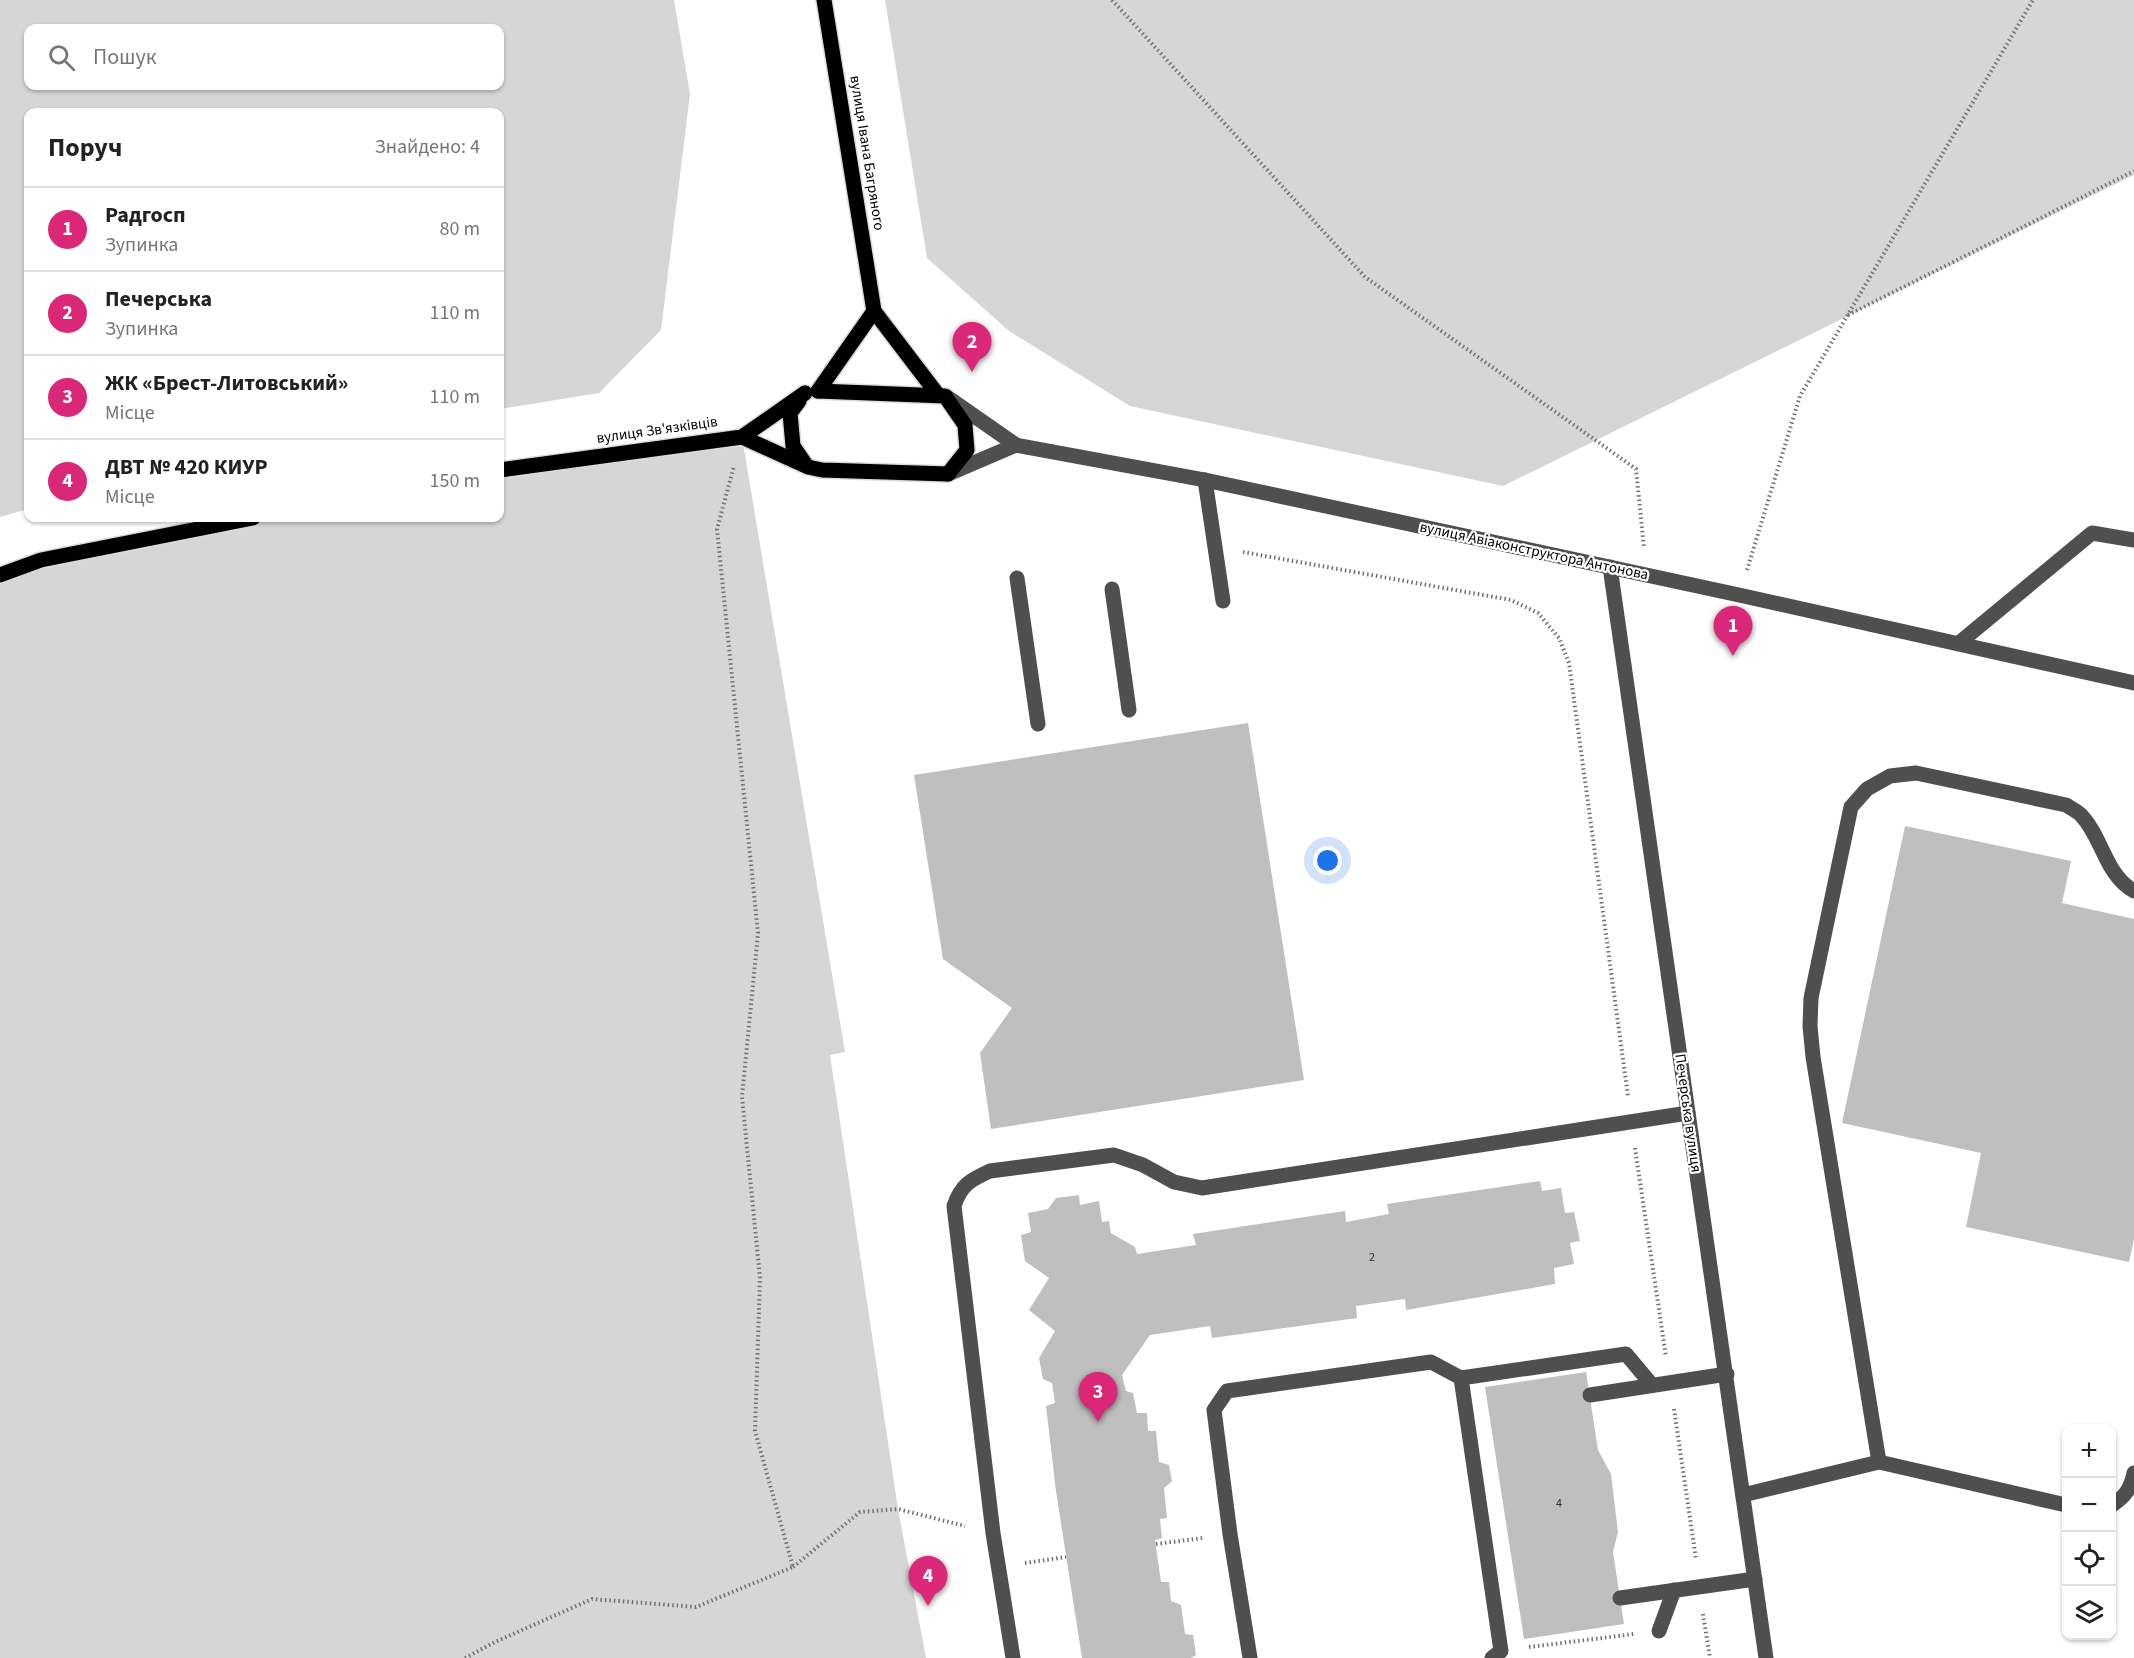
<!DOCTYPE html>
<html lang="uk">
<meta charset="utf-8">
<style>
body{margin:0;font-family:"Source Sans 3",sans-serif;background:#f6f6f6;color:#222}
.controls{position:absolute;right:18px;bottom:18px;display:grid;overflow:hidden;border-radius:12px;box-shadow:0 2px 4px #0004}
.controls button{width:54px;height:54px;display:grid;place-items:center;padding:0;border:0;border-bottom:2px solid #e0e0e0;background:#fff;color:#222;font:30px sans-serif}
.you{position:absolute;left:1328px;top:861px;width:21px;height:21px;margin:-15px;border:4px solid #fff;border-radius:50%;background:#1a73e8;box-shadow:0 0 0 9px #1a73e833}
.badge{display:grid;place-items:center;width:39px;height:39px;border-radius:50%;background:#db2777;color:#fff;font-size:20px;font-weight:700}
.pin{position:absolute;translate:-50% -50px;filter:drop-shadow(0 2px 3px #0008)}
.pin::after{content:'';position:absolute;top:32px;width:21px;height:18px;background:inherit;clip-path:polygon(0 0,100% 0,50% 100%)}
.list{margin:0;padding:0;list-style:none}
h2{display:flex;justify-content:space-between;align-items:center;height:78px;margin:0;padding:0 24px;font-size:26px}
h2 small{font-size:20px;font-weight:400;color:#767676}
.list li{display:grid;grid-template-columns:39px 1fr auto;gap:18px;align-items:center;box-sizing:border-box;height:84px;padding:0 24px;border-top:2px solid #e0e0e0}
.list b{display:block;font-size:22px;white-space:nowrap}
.list p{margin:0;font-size:20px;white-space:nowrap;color:#767676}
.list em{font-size:20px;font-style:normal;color:#767676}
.icon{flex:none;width:33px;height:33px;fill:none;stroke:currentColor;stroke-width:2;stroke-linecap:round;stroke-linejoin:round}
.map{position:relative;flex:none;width:2134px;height:1658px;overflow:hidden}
.search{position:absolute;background:#fff;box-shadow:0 2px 4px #0004;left:24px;top:24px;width:480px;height:66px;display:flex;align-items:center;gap:15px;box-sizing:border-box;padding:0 21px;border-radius:12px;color:#767676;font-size:22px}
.panel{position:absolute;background:#fff;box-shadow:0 2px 4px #0004;left:24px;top:108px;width:480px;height:414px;border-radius:12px}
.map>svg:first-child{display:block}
.green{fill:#d6d6d6;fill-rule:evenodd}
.building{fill:#bfbfbf}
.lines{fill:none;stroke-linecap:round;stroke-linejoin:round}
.major-casing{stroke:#dbdbdb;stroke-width:18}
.path{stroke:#717171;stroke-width:4;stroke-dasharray:1.5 3;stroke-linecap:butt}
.minor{stroke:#4f4f4f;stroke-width:15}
.major{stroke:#000;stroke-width:15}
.labels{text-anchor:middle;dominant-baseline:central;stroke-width:4.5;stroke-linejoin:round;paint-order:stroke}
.number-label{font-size:12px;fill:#303030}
.street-label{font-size:15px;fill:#000;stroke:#fff}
</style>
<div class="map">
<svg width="2134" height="1658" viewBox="0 0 2134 1658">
<rect width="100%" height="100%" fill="#fff"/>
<g class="green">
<path d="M0 0H674L690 94 661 330 599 393 500 409V112H28V509L0 517ZM500 28V86H28V28Z"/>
<path d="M885 0H2134V175L1503 486 1130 406 1009 331 927 258Z"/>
<path d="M742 437 845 1052 830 1055 898 1509 926 1658H0V575L253 518H500V470Z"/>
</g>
<g class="building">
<path d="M1248 723 1304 1080 991 1129 980 1053 1012 1008 943 959 914 775Z"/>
<path d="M1905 826 2071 861 2062 903 2134 919V1239L2129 1262 1966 1227 1981 1153 1842 1123Z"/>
<path d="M1540 1181 1542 1191 1561 1188 1565 1213 1574 1212 1580 1241 1570 1243 1574 1264 1554 1268 1555 1284 1406 1310 1405 1299 1356 1306 1357 1318 1212 1338 1210 1326 1150 1335 1122 1375 1126 1391 1133 1393 1137 1413H1147L1148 1431H1156L1159 1462 1169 1465 1172 1481 1164 1488 1167 1518 1160 1519 1162 1538 1155 1540 1161 1582H1169L1171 1601 1181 1605 1185 1634 1193 1635 1196 1655 1191 1658H1082L1056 1491 1046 1406 1055 1403 1052 1383 1043 1379 1039 1358 1055 1331 1029 1310 1049 1278 1025 1261 1021 1235 1031 1232 1028 1213 1048 1209 1056 1198 1079 1195 1080 1205 1099 1201 1102 1222 1109 1221 1111 1233 1135 1247 1137 1254 1196 1245 1193 1234 1345 1211 1346 1222 1389 1214 1387 1204Z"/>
<path d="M1586 1372 1598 1450 1611 1474 1618 1532 1613 1552 1624 1624 1524 1639 1485 1387Z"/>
</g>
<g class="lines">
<g class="major-casing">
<g id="major">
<path d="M824 0 874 311 938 395"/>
<path d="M818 391 874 311"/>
<path d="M799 401 790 413 793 446 806 465"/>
<path d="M742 437 808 467 822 470 948 474 967 450 965 425 945 396 818 391"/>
<path d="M500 470 742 437 805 393"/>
<path d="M0 575 41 560 253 518"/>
</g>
</g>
<g class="path">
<path d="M1112 0 1365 277 1636 469 1644 548"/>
<path d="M1848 315 2134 171"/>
<path d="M1243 552 1511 600 1538 613 1559 638 1569 663 1628 1096"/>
<path d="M1747 570 1800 396 2033 0"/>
<path d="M1635 1148 1666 1357"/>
<path d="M1674 1409 1696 1559"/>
<path d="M1156 1544 1203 1538"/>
<path d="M1025 1563 1066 1557"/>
<path d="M793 1567 860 1512 898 1509 965 1526"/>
<path d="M1703 1614 1710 1658"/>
<path d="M1529 1647 1634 1634"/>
<path d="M465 1658 495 1642 592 1599 696 1607 793 1567 755 1431 760 1278 742 1097 758 933 717 529 734 466"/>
</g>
<g class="minor">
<path d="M947 397 1016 445 1205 480 1739 595 2134 683"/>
<path d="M948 474 1016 445"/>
<path d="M1205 480 1223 601"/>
<path d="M1610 567 1766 1658"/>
<path d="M1017 578 1038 724"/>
<path d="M1112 589 1129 710"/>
<path d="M1959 643 2092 533 2134 540"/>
<path d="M1461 1378 1626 1354 1652 1385"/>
<path d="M1590 1395 1727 1374"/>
<path d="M1879 1462 1813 1057 1810 1026 1811 998 1851 807 1867 789 1890 776 1916 773 2066 805C2071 808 2077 811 2081 815 2103 838 2105 875 2134 891"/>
<path d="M1743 1495 1879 1462 2066 1505"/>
<path d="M2112 1505C2125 1497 2131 1488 2134 1473"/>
<path d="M1620 1598 1755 1579"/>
<path d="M1659 1631 1674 1590"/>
<path d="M1013 1658 993 1533 954 1206C961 1185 970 1180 990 1171L1114 1155 1143 1165 1174 1182 1202 1188 1688 1113"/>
<path d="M1250 1658 1230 1534 1214 1410 1227 1391 1431 1362 1461 1378 1501 1651 1492 1658"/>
</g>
<use href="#major" class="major"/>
</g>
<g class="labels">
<g class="number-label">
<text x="1372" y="1257">2</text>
<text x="1559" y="1503">4</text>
</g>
<g class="street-label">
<text transform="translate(867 153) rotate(81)">вулиця Івана Багряного</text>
<text transform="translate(657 430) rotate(-8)">вулиця Зв'язківців</text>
<text transform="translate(1534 551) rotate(12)">вулиця Авіаконструктора Антонова</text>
<text transform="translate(1688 1113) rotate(82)">Печерська вулиця</text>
</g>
</g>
</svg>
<div class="controls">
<button>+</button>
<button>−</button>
<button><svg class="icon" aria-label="locate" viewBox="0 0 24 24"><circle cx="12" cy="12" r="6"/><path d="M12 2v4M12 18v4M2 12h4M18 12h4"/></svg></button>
<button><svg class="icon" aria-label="layers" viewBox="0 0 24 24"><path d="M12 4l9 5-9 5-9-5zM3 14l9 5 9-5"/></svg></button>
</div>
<div class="you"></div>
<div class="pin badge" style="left:1733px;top:656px">1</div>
<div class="pin badge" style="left:972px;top:372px">2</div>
<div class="pin badge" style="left:1098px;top:1422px">3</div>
<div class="pin badge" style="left:928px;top:1606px">4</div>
<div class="search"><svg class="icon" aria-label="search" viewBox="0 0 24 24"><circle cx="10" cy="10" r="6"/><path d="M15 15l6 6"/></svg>Пошук</div>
<section class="panel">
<h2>Поруч<small>Знайдено: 4</small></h2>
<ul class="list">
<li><span class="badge">1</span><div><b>Радгосп</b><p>Зупинка</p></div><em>80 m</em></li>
<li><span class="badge">2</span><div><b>Печерська</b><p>Зупинка</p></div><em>110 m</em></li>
<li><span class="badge">3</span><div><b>ЖК «Брест-Литовський»</b><p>Місце</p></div><em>110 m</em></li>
<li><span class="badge">4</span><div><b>ДВТ № 420 КИУР</b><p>Місце</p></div><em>150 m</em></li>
</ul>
</section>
</div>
